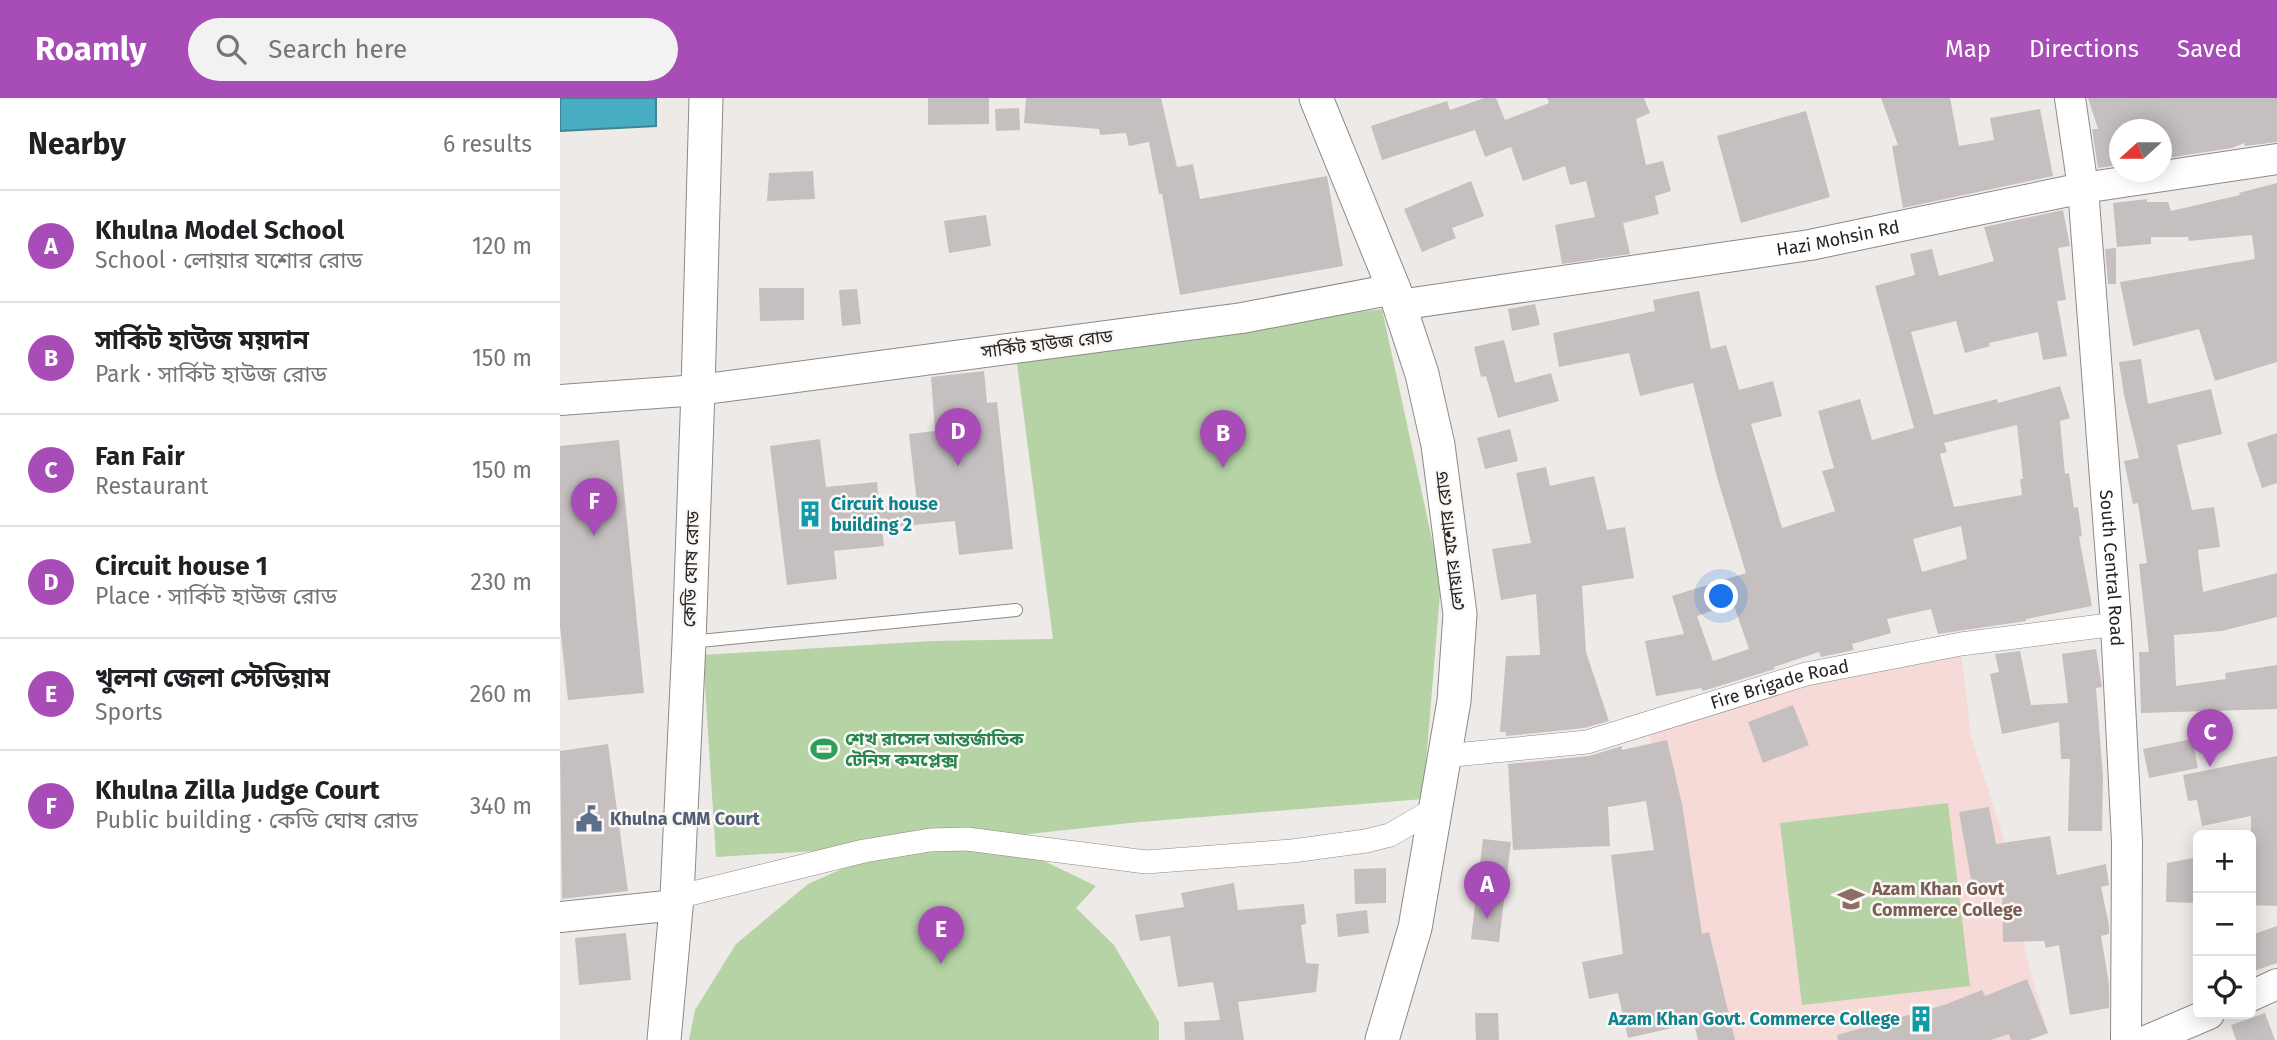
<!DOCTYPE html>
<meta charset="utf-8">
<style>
body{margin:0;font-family:"Fira Sans","Noto Sans Bengali",sans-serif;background:#f2f2f2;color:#202124}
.controls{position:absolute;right:21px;bottom:21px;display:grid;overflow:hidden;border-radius:10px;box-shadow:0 4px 18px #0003}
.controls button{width:63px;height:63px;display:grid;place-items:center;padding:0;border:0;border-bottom:2px solid #e0e0e0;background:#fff;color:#202124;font:35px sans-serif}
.compass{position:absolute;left:1549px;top:21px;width:63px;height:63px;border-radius:50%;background:#fff;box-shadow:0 4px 18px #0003;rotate:249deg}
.you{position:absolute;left:1162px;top:499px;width:24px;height:24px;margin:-18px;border:5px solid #fff;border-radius:50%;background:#1a73e8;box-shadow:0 0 0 10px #1a73e833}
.badge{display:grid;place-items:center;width:46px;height:46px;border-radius:50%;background:#a84cb7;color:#fff;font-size:23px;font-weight:700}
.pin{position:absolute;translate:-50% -58px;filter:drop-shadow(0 2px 4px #0008)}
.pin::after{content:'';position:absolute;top:37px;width:24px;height:21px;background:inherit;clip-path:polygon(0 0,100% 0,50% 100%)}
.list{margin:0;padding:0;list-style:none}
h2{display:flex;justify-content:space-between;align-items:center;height:91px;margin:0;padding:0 28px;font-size:30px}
h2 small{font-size:23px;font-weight:400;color:#757577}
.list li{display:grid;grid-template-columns:46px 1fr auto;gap:21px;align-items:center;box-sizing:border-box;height:112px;padding:0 28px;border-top:2px solid #e0e0e0}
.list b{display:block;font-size:26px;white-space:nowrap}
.list p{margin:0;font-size:23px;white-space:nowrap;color:#757577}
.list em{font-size:23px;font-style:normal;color:#757577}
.icon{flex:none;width:38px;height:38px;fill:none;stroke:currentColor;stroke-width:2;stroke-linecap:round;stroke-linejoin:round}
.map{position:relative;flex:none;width:1717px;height:942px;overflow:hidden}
header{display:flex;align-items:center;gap:42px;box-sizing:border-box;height:98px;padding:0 35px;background:#a84cb7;color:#fff}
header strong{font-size:33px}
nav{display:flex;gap:38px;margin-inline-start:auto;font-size:24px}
.search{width:490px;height:63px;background:#f2f2f2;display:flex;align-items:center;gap:18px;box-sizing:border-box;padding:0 24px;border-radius:38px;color:#757577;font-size:26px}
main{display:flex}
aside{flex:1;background:#fff}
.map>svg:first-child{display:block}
.education{fill:#f5dad7}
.green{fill:#b5d3a5}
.water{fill:#48acc2;stroke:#3e8493;stroke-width:2}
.building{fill:#c5c0bf;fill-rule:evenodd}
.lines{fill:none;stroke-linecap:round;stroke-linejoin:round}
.service-casing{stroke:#8d8986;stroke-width:14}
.minor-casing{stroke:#8d8986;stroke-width:24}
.tertiary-casing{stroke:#8d8986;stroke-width:32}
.secondary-casing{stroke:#8d8986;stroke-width:35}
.service{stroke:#fff;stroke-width:12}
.minor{stroke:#fff;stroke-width:23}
.tertiary{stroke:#fff;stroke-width:30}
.secondary{stroke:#fff;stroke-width:33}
.labels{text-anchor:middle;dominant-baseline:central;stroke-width:5;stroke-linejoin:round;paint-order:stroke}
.street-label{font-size:18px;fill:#262524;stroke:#fbf7f4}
.culture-label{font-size:18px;font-weight:bold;fill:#0d838f;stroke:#fbf7f4;text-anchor:start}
.leisure-label{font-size:18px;font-weight:bold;fill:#27864d;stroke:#fbf7f4;text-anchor:start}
.service-label{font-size:18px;font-weight:bold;fill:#4e5e75;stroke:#fbf7f4;text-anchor:start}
.education-label{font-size:18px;font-weight:bold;fill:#785e54;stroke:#fbf7f4;text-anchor:start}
</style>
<header>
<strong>Roamly</strong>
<div class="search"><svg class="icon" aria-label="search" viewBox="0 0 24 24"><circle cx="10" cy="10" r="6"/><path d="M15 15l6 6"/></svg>Search here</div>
<nav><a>Map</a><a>Directions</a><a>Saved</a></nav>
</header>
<main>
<aside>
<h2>Nearby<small>6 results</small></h2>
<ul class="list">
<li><span class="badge">A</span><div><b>Khulna Model School</b><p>School · লোয়ার যশোর রোড</p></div><em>120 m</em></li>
<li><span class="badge">B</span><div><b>সার্কিট হাউজ ময়দান</b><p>Park · সার্কিট হাউজ রোড</p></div><em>150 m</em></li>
<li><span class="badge">C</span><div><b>Fan Fair</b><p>Restaurant</p></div><em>150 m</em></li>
<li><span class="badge">D</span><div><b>Circuit house 1</b><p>Place · সার্কিট হাউজ রোড</p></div><em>230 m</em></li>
<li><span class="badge">E</span><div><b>খুলনা জেলা স্টেডিয়াম</b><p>Sports</p></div><em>260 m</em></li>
<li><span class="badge">F</span><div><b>Khulna Zilla Judge Court</b><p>Public building · কেডি ঘোষ রোড</p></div><em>340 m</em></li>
</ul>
</aside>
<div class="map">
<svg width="1717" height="942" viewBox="0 0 1717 942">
<rect width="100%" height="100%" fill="#eeeae7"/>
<path class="education" d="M1401 553 1411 638 1445 745 1466 857 1488 935 1465 942H1159L1087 626 1246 576Z"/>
<g class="green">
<path d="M822 211 881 483 863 701 569 725 397 744 465 754 536 788 516 810 554 847 599 924V942H129L135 912 176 846 248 786 316 756 370 746 156 759 143 557 372 543 493 541 456 258Z"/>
<path d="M1388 705 1410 888 1242 907 1220 725Z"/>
</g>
<path class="water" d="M0 0H96V28L0 33Z"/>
<g class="building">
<path d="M368 0H429V26L368 27Z"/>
<path d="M466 0H601L617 69 633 66 640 101 767 78 783 168 620 197 602 96H599L589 44 569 48 566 35 540 37 539 31 464 25Z"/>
<path d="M924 0H936L945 22 989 5 987 0H1084L1090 15 1076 21 1086 67 1103 63 1111 93 1095 98 1099 116 1063 125 1070 156 1002 166 995 127 1035 119 1026 83 1010 87 1005 68 963 83 951 49 925 59 915 32 822 62 811 28 887 3 890 12Z"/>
<path d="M1321 0H1390L1399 48 1434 42 1430 20 1480 11 1493 78 1343 110 1332 48 1338 47Z"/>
<path d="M1528 0H1717V44L1685 48 1684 45 1672 50 1601 61V32H1559V67L1538 70 1532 31H1538Z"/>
<path d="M459 10 460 32 436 33 435 11Z"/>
<path d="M1246 13 1270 99 1181 125 1157 38Z"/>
<path d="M253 73 255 101 207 103 209 75Z"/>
<path d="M911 83 924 118 892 130 896 140 862 154 844 111Z"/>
<path d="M1717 85V264L1655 283 1639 231 1573 248 1560 184 1695 161 1692 137 1629 143 1628 139H1591V146L1557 149 1553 105 1587 101V104H1608L1611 113 1680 97 1679 95Z"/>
<path d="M1503 112 1510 148 1498 150 1506 202 1497 203 1507 258 1483 262 1478 234 1429 245 1430 248 1405 255 1396 223 1351 234 1374 317 1437 301 1438 305 1500 288 1510 320 1500 323 1505 376 1509 375 1514 410 1518 409 1522 438 1519 439 1532 508 1466 521V523L1378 536 1371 511 1327 521 1331 535 1292 546 1294 552 1261 559 1259 554 1214 569 1215 571 1143 593 1141 590 1096 598 1085 543 1124 536 1112 498 1186 475 1157 379 1133 285 1080 298 1069 255 999 269 993 235 1095 213 1093 202 1139 193 1151 251 1166 247 1179 292 1213 283 1222 318 1191 326 1222 430 1275 413 1262 373 1274 370 1258 313 1300 301 1312 342 1354 330 1315 188 1355 177 1350 156 1372 151 1379 178 1434 163 1424 129ZM1457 327 1463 381H1460L1462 397 1394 409 1380 356 1387 354 1384 345ZM1401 428 1407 461 1362 474 1353 441ZM1173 505 1189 551 1153 563 1137 518Z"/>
<path d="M426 117 431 148 389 155 384 123Z"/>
<path d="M1556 150V186H1548L1545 151Z"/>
<path d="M199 190H244V222L200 223Z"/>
<path d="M297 191 301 226 282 228 279 192Z"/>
<path d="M975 206 980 227 952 233 948 211Z"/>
<path d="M944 242 955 285 991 275 999 303 938 320 926 278 921 279 914 249Z"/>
<path d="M1581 261 1588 306 1651 291 1662 336 1617 347 1632 412 1654 409 1660 449 1638 452 1643 494 1717 475V519L1662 533 1614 537 1616 588 1666 581 1665 575 1717 567V611L1581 615 1579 554H1589L1579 466 1587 465 1578 405 1573 406 1564 363 1579 360 1564 297 1559 264Z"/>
<path d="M424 273 427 305 437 304 453 451 399 457 395 423 322 430 324 448 274 453 277 481 227 487 210 348 260 341 266 389 317 384 319 409 357 405 349 336 375 333 371 279Z"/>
<path d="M950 331 958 363 925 371 917 340Z"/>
<path d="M1717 335V385L1702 390 1687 345Z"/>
<path d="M59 342 84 595 8 602 0 528V348Z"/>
<path d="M986 369 990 388 1034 378 1047 432 1065 429 1074 480 1022 488 1026 554 1049 623 1024 630 946 638V634H940L946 558 980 557 976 496 941 502 932 451 971 445 956 375Z"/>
<path d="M1536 551 1542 589 1536 590 1543 678 1542 733H1508L1510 661H1501L1499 624 1442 636 1430 576 1439 574 1435 556 1460 553 1471 607 1508 605 1502 556Z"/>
<path d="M1233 607 1249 647 1203 665 1188 624Z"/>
<path d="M1632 641 1638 670 1589 680 1583 651Z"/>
<path d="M1107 642 1122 706 1142 836 1149 834 1175 942H1138L1134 925 1068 940 1058 895 1029 901 1022 864 1063 856 1051 757 1094 752 1086 703 1048 709 1050 748 953 752 948 666 1029 658 1062 648V652Z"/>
<path d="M48 646 68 793 2 801 0 653Z"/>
<path d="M1717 658V808L1691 807V718L1642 728 1637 702 1628 703 1623 677Z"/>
<path d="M1429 709 1436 746 1490 738 1497 777 1546 766 1549 787 1541 789 1549 827V836L1541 838 1549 886V910L1510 917 1499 847 1486 850 1484 843 1443 844 1442 788 1413 793 1399 714Z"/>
<path d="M923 741 951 744 939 844 911 841Z"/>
<path d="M1638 759V805L1606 804 1607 765Z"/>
<path d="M826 770V805L795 806 794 771Z"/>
<path d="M674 785 678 812 744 806 746 826 741 827 746 865 759 866 756 894 678 904 684 942H625L624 924 660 922 653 884 618 889 610 838 580 843 575 817 624 809 621 795Z"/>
<path d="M807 812 809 835 778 839 776 816Z"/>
<path d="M1717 828V865L1691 874V837Z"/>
<path d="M66 835 71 882 19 887 15 840Z"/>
<path d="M1467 881 1488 935 1469 942H1451L1449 936 1431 942H1278L1277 937 1384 907 1422 892 1425 898Z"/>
<path d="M915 915H938L939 942H916Z"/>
<path d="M1705 915 1715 942H1676L1671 927Z"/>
</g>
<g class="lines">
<g class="service-casing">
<path id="service" d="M129 544 456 512"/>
</g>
<g class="minor-casing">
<g id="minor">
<path id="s1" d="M884 658 1027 644 1246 576 1401 546 1556 526"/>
<path d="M117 799 304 753 370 742 407 741 586 764 732 753 806 743 830 737 866 716 875 715"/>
</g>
</g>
<g class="tertiary-casing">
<g id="tertiary">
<path id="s2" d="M1510 0 1523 90 1556 526 1567 744 1566 942"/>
<path id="s3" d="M839 207 1250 147 1523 90 1717 61"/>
<path d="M0 302 138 292 682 220 834 191"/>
<path d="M0 819 116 807"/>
<path d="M1691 898 1717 886"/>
<path d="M1588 942 1649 916"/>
</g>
</g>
<g class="secondary-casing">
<g id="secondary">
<path d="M756 0 834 191 862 276 878 347 900 516 894 603 855 830 822 942"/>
<path d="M104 942 117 799 129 544 138 292 146 0"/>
</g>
</g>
<use href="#service" class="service"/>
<use href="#minor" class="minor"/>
<use href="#tertiary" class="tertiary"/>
<use href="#secondary" class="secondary"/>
</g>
<defs>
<g id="building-bare" transform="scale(2.1)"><path d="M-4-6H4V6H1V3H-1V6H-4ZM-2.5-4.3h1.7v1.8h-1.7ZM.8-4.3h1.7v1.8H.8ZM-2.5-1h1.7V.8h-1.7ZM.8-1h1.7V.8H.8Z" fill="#0f9aa8" stroke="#fbf7f4" stroke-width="2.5" paint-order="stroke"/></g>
<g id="stadium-bare" transform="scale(2.1)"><path d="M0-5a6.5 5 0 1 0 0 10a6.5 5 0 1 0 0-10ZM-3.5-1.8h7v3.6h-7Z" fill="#2e9e5b" stroke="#fbf7f4" stroke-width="2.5" paint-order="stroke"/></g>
<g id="civic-bare" transform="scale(2.1)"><path d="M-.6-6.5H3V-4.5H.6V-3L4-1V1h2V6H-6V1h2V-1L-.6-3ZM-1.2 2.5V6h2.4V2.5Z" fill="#5c6f8a" stroke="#fbf7f4" stroke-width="2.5" paint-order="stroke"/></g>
<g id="university-bare" transform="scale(2.1)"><path d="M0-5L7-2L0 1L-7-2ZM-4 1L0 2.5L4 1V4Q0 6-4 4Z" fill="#8d6e63" stroke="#fbf7f4" stroke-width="2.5" paint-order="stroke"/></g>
</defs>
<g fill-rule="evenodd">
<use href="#building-bare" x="250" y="416"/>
<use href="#stadium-bare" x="264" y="651"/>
<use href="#civic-bare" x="29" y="721"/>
<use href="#university-bare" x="1291" y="801"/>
<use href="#building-bare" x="1361" y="921"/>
</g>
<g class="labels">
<g class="street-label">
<text stroke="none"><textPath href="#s3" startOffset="444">Hazi Mohsin Rd</textPath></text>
<text transform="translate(487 246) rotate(-7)">সার্কিট হাউজ রোড</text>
<text transform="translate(890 443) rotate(-97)">লোয়ার যশোর রোড</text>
<text stroke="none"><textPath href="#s2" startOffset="472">South Central Road</textPath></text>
<text transform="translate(131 471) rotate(-88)">কেডি ঘোষ রোড</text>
<text stroke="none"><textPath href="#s1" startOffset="345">Fire Brigade Road</textPath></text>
</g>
<g class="culture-label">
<text x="271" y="406">Circuit house<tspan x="271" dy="21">building 2</tspan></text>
<text x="1340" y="921" text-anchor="end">Azam Khan Govt. Commerce College</text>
</g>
<g class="leisure-label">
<text x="285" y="641">শেখ রাসেল আন্তর্জাতিক<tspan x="285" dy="21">টেনিস কমপ্লেক্স</tspan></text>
</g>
<g class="service-label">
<text x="50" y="721">Khulna CMM Court</text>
</g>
<g class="education-label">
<text x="1312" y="791">Azam Khan Govt<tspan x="1312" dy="21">Commerce College</tspan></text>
</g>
</g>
</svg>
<div class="controls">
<button>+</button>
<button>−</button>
<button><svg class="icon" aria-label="locate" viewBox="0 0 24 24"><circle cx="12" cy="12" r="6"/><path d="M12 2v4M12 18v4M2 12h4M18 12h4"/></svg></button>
</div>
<svg class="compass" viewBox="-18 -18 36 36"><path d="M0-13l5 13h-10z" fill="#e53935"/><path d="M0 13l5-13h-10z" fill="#757577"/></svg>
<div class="you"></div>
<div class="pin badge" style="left:927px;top:821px">A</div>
<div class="pin badge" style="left:663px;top:370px">B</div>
<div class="pin badge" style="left:1650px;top:669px">C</div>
<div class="pin badge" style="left:398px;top:368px">D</div>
<div class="pin badge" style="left:381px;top:866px">E</div>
<div class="pin badge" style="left:34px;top:438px">F</div>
</div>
</main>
